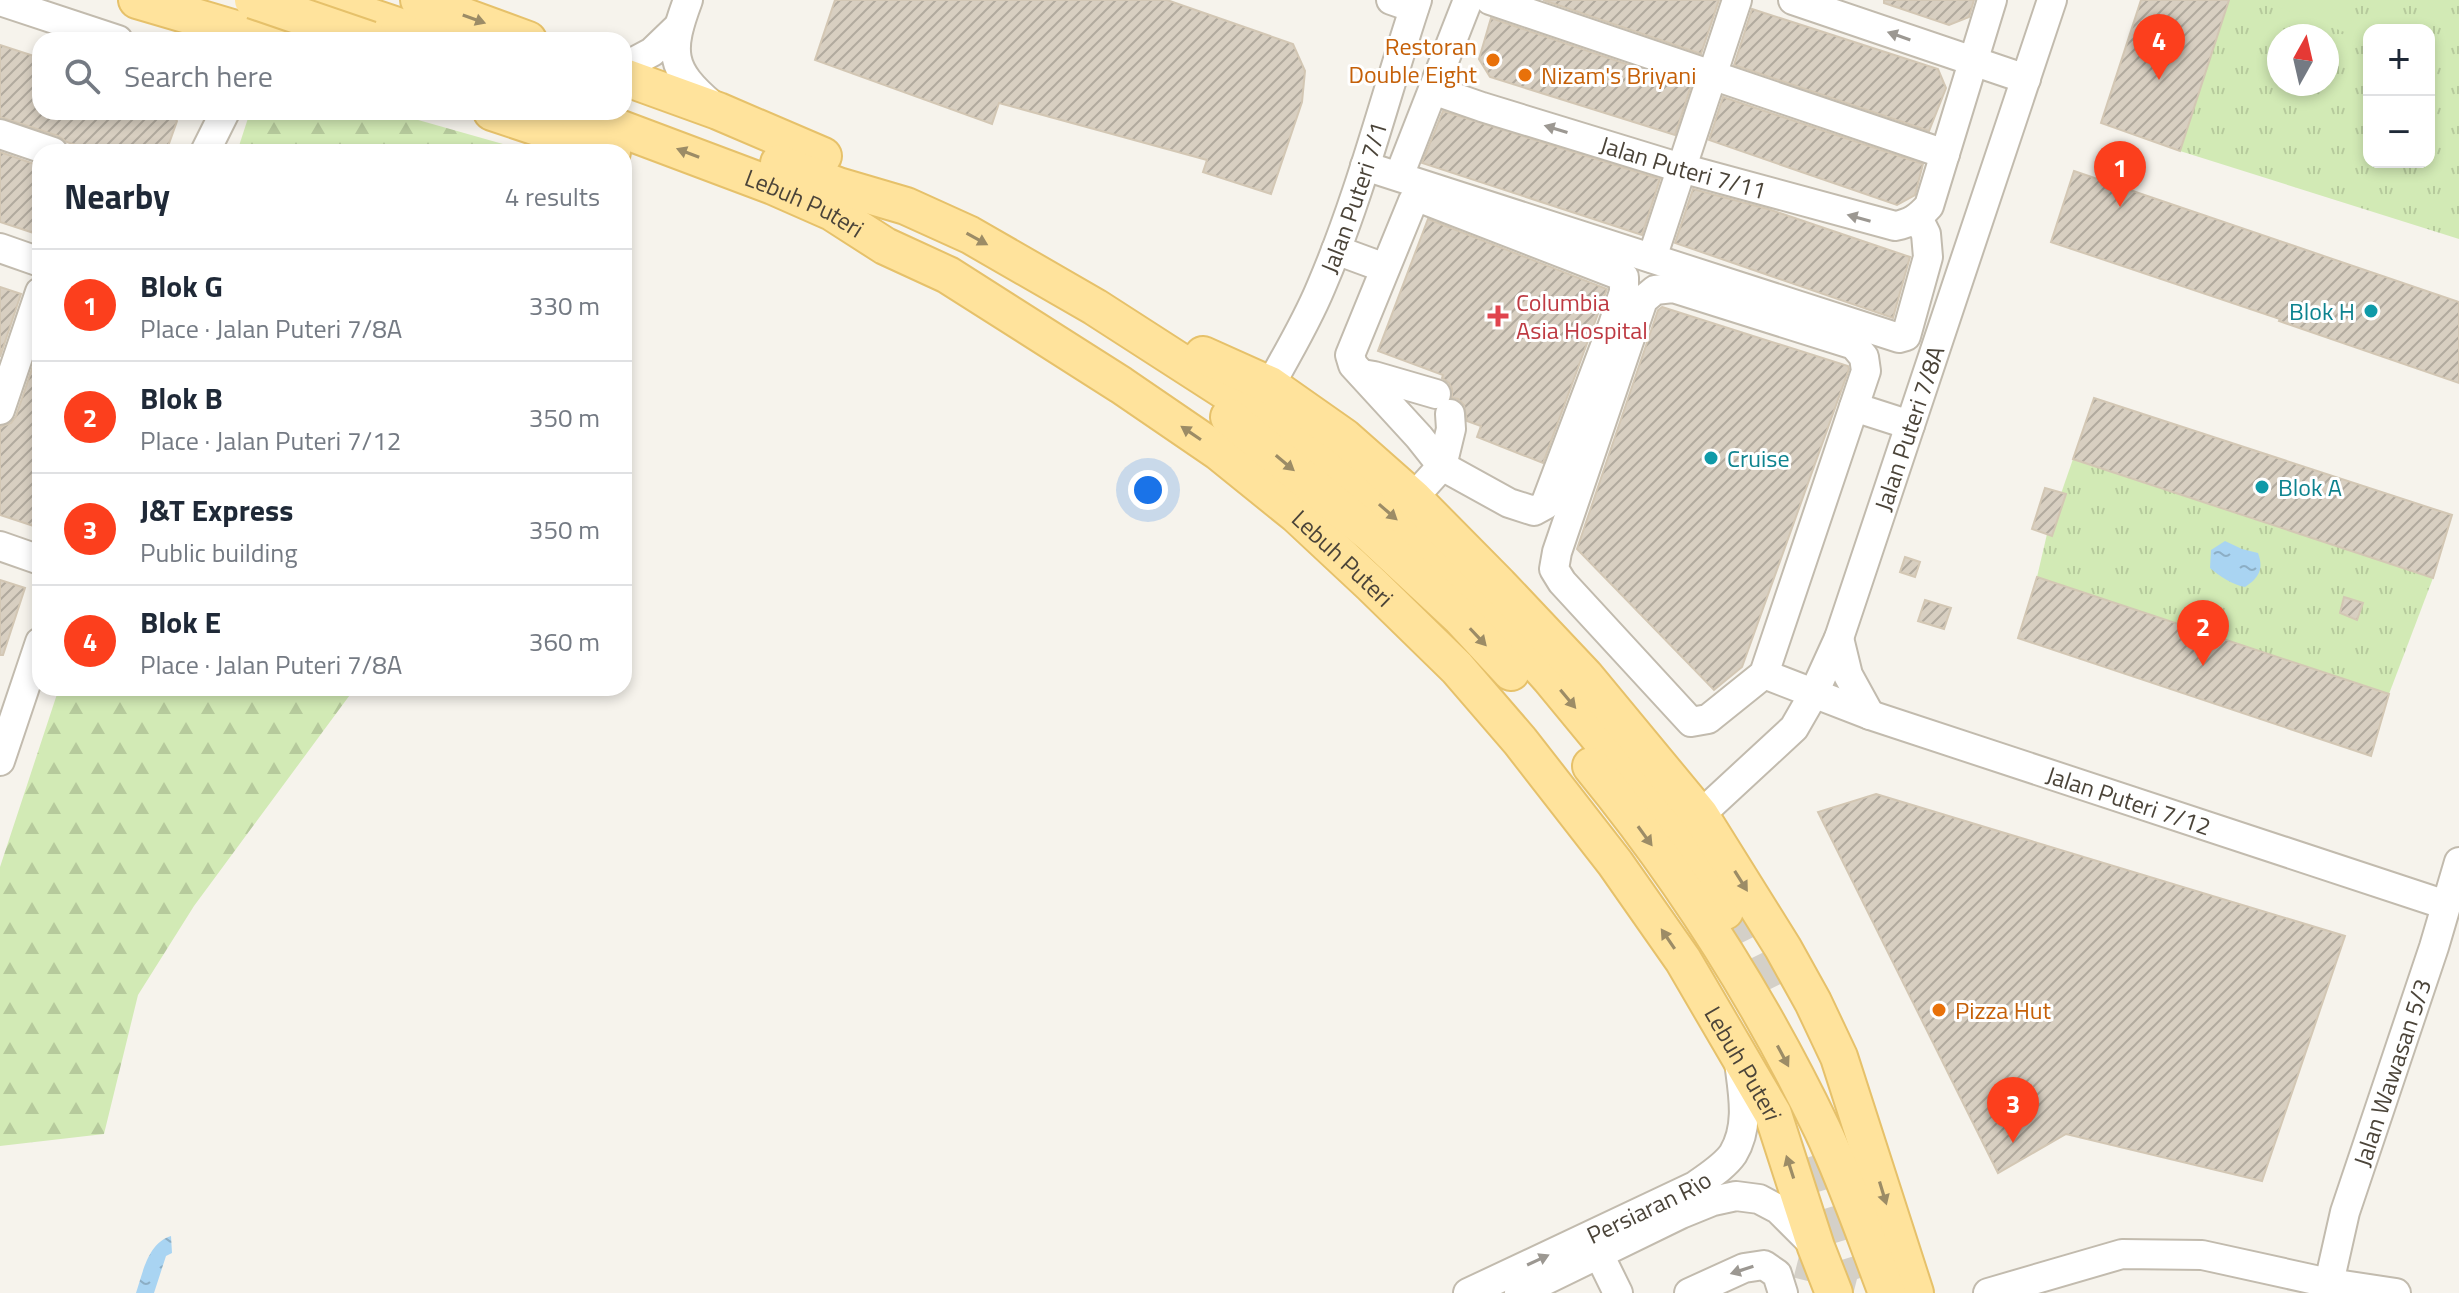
<!DOCTYPE html>
<meta charset="utf-8">
<style>
body{margin:0;font-family:"Titillium Web",sans-serif;background:#f6f6f7;color:#1f2937}
.controls{position:absolute;right:24px;top:24px;display:grid;overflow:hidden;border-radius:16px;box-shadow:0 4px 12px #0003}
.controls button{width:72px;height:72px;display:grid;place-items:center;padding:0;border:0;border-bottom:2px solid #e0e1e3;background:#fff;color:#1f2937;font:40px sans-serif}
.compass{position:absolute;left:2267px;top:24px;width:72px;height:72px;border-radius:50%;background:#fff;box-shadow:0 4px 12px #0003;rotate:8deg}
.you{position:absolute;left:1148px;top:490px;width:28px;height:28px;margin:-20px;border:6px solid #fff;border-radius:50%;background:#1a73e8;box-shadow:0 0 0 12px #1a73e833}
.badge{display:grid;place-items:center;width:52px;height:52px;border-radius:50%;background:#fc3f1d;color:#fff;font-size:26px;font-weight:700}
.pin{position:absolute;translate:-50% -66px;filter:drop-shadow(0 2px 4px #0008)}
.pin::after{content:'';position:absolute;top:42px;width:28px;height:24px;background:inherit;clip-path:polygon(0 0,100% 0,50% 100%)}
.list{margin:0;padding:0;list-style:none}
h2{display:flex;justify-content:space-between;align-items:center;height:104px;margin:0;padding:0 32px;font-size:34px}
h2 small{font-size:26px;font-weight:400;color:#747a83}
.list li{display:grid;grid-template-columns:52px 1fr auto;gap:24px;align-items:center;box-sizing:border-box;height:112px;padding:0 32px;border-top:2px solid #e0e1e3}
.list b{display:block;font-size:30px;white-space:nowrap}
.list p{margin:0;font-size:26px;white-space:nowrap;color:#747a83}
.list em{font-size:26px;font-style:normal;color:#747a83}
.icon{flex:none;width:44px;height:44px;fill:none;stroke:currentColor;stroke-width:2;stroke-linecap:round;stroke-linejoin:round}
.map{position:relative;flex:none;width:2459px;height:1293px;overflow:hidden}
.search{position:absolute;background:#fff;box-shadow:0 4px 12px #0003;left:32px;top:32px;width:600px;height:88px;display:flex;align-items:center;gap:20px;box-sizing:border-box;padding:0 28px;border-radius:24px;color:#747a83;font-size:30px}
.panel{position:absolute;background:#fff;box-shadow:0 4px 12px #0003;left:32px;top:144px;width:600px;height:552px;border-radius:24px}
.map>svg:first-child{display:block}
.grass{fill:url(#grass-tufts);fill-rule:evenodd}
.forest{fill:url(#forest-firs)}
.pitch{fill:#d2eab5}
.water{fill:url(#water-ripples)}
.building{fill:url(#building-hatch);stroke:#d3c7b4;stroke-width:2}
.lines{fill:none;stroke-linecap:round;stroke-linejoin:round}
.minor-tunnel{stroke:#d4d0c8;stroke-width:28;stroke-dasharray:28 14;stroke-linecap:butt}
.major-tunnel{stroke:#d4d0c8;stroke-width:36;stroke-dasharray:36 18;stroke-linecap:butt}
.minor-casing{stroke:#c2bbae;stroke-width:32}
.major-casing{stroke:#e6c16a;stroke-width:40}
.minor{stroke:#fff;stroke-width:28}
.major{stroke:#ffe39c;stroke-width:36}
.major-bridge-casing{stroke:#e6c16a;stroke-width:40;stroke-linecap:butt}
.major-bridge{stroke:#ffe39c;stroke-width:36}
.oneway{fill:#9c8c66}
.oneway2{fill:#9c9892}
.food-dot{fill:#e8710a;stroke:#fff;stroke-width:3}
.culture-dot{fill:#0f9aa8;stroke:#fff;stroke-width:3}
.health-dot{fill:#e0444e;stroke:#fff;stroke-width:3}
.labels{text-anchor:middle;dominant-baseline:central;stroke-width:6;stroke-linejoin:round;paint-order:stroke}
.food-label{font-size:24px;fill:#c56008;stroke:#fff;text-anchor:start}
.street-label{font-size:24px;fill:#4b4439;stroke:#fff}
.health-label{font-size:24px;fill:#be3a42;stroke:#fff;text-anchor:start}
.culture-label{font-size:24px;fill:#0d838f;stroke:#fff;text-anchor:start}
</style>
<div class="map">
<svg width="2459" height="1293" viewBox="0 0 2459 1293">
<defs>
<pattern id="grass-tufts" width="24" height="20" patternUnits="userSpaceOnUse" patternTransform="scale(2)"><rect width="24" height="20" fill="#d2eab5"/><path d="M3 7l-1-3M5 7V3M7 7l1-3M15 17l-1-3M17 17v-4M19 17l1-3" fill="none" stroke="#b6ca9c"/></pattern>
<pattern id="forest-firs" width="22" height="20" patternUnits="userSpaceOnUse" patternTransform="scale(2)"><rect width="22" height="20" fill="#d2eab5"/><path d="M5 1l3.5 6h-7zM16 11l3.5 6h-7z" fill="#b6ca9c"/></pattern>
<pattern id="water-ripples" width="26" height="14" patternUnits="userSpaceOnUse" patternTransform="scale(2)"><rect width="26" height="14" fill="#a9d4f2"/><path d="M2 4q2-2 4 0t4 0M15 11q2-2 4 0t4 0" fill="none" stroke="#8caec5"/></pattern>
<pattern id="building-hatch" width="6" height="6" patternUnits="userSpaceOnUse" patternTransform="scale(2)"><rect width="6" height="6" fill="#d8cfc1"/><path d="M-1 1l2-2M0 6l6-6M5 7l2-2" fill="none" stroke="#b1aa9e"/></pattern>
</defs>
<rect width="100%" height="100%" fill="#f6f3ec"/>
<g class="grass">
<path d="M2229 0H2459V239L2180 151ZM2369 30H2429V162H2369ZM2279 36H2327V84H2279Z"/>
<path d="M2073 459 2433 578 2389 694 2037 577 2047 534Z"/>
</g>
<g class="forest">
<path d="M250 112H390L531 152H237Z"/>
<path d="M59 688H355L194 906 138 995 104 1134 0 1146V867Z"/>
</g>
<path class="pitch" d="M2269 0H2358L2347 33 2268 3Z"/>
<g class="water">
<path d="M2225 541 2242 549 2258 553C2264 569 2259 578 2245 587 2233 585 2219 576 2210 568L2211 550Z"/>
<path d="M171 1236 172 1253 166 1256 154 1293H136C143 1272 148 1243 171 1236Z"/>
</g>
<g class="building">
<path d="M835 0H1167L1293 44 1305 71 1302 102 1271 194 1203 172 1207 160 999 103 992 124 815 60Z"/>
<path d="M1543 0H1719L1701 54Z"/>
<path d="M1884 0H1974L1969 17 1949 25 1884 3Z"/>
<path d="M2141 0H2229L2180 151 2101 123Z"/>
<path d="M1752 9 1938 69 1946 88 1929 131 1734 65Z"/>
<path d="M1491 18 1691 86 1675 135 1490 77 1479 59Z"/>
<path d="M0 45 40 58V112H172L177 121 166 152H96L67 142 58 136 0 117Z"/>
<path d="M1723 97 1923 164 1915 195 1897 205 1709 140Z"/>
<path d="M1443 111 1660 179 1642 235 1422 163Z"/>
<path d="M0 152 40 166V235L0 222Z"/>
<path d="M2074 171 2459 302V383L2279 321 2280 319 2051 242Z"/>
<path d="M1693 189 1768 209 1910 257 1893 318 1675 243Z"/>
<path d="M1428 219 1607 289 1543 463 1477 437 1481 426 1467 421 1464 405 1458 399 1452 398V389L1449 383 1442 378 1443 375 1378 351Z"/>
<path d="M0 287 21 294 0 357Z"/>
<path d="M1662 307 1848 366 1849 369 1742 667 1714 690 1577 549 1658 310Z"/>
<path d="M40 345V528L0 515V427L11 423 16 416Z"/>
<path d="M2094 398 2452 515 2433 578 2073 459Z"/>
<path d="M2045 488 2066 494 2052 536 2032 529Z"/>
<path d="M1905 557 1920 562 1915 577 1900 572Z"/>
<path d="M2037 577 2389 694 2371 756 2018 638Z"/>
<path d="M0 580 25 588 3 655H0Z"/>
<path d="M2344 597 2363 603 2357 620 2340 613Z"/>
<path d="M1925 600 1951 608 1944 629 1918 621Z"/>
<path d="M1876 794 2345 936 2262 1181 2066 1134 1998 1173 1818 812Z"/>
</g>
<g class="lines">
<path class="minor-tunnel" d="M1797 1264 1857 1279"/>
<g class="major-tunnel">
<path d="M1725 911 1767 996"/>
<path d="M1819 1154 1857 1279"/>
</g>
<g class="minor-casing">
<g id="minor">
<path d="M688 0C669 51 669 69 712 105"/>
<path d="M1391 0 1414 8"/>
<path d="M1490 0 1945 154"/>
<path d="M1793 0 2026 79"/>
<path d="M0 1 118 40"/>
<path d="M624 67 652 52 679 26"/>
<path id="s1" d="M1433 90 1482 107 1681 168 1895 226C1911 223 1918 218 1929 206L1992 0"/>
<path d="M0 134 53 152"/>
<path d="M205 152 225 112"/>
<path d="M1365 166 1899 338 1906 336 1928 257 1926 234 1918 218"/>
<path d="M1399 176 1468 0"/>
<path d="M1420 198 1624 277V292L1613 325 1545 505 1534 511 1509 503 1442 466 1419 437 1353 365 1350 355 1413 201Z"/>
<path d="M0 248 40 262"/>
<path d="M1336 250 1385 268"/>
<path d="M1652 258 1737 0"/>
<path d="M1673 288 1854 345 1864 357 1866 371 1764 674 1708 719 1691 722 1562 582 1554 569 1557 552 1643 300 1655 290Z"/>
<path d="M1362 374 1374 376 1436 394"/>
<path id="s2" d="M1270 385C1288 353 1307 321 1321 287 1361 194 1385 96 1417 0"/>
<path d="M1854 407 1910 425"/>
<path d="M0 410 40 292"/>
<path d="M1413 498 1442 466 1451 429 1450 414"/>
<path d="M0 546 40 560"/>
<path d="M1839 638 1848 675 1870 715"/>
<path id="s3" d="M1764 674 1870 715 2446 905"/>
<path d="M0 761 40 642"/>
<path id="s4" d="M1700 815 1794 728 1813 695 1839 638 2052 0"/>
<path d="M1592 1240 1618 1293"/>
<path id="s5" d="M2329 1283 2345 1212 2434 947 2459 862"/>
<path id="s6" d="M1468 1293 1695 1186C1707 1177 1724 1167 1733 1154 1750 1126 1743 1093 1739 1062"/>
<path d="M1519 1293 1681 1214 1713 1201 1736 1196 1759 1199 1778 1209 1813 1244"/>
<path d="M1689 1293 1744 1268 1764 1265 1777 1274 1783 1293"/>
<path d="M1988 1293 2122 1254 2202 1255 2329 1283 2396 1293"/>
</g>
</g>
<g class="major-casing">
<g id="major">
<path d="M137 0 273 40"/>
<path d="M320 0 439 40"/>
<path d="M419 0 528 40"/>
<path d="M624 77 718 111 823 156"/>
<path d="M492 112 612 152"/>
<path id="s7" d="M576 112 773 186 832 212 885 246 948 275 1121 385 1219 452 1297 515 1372 585 1457 668 1520 741 1615 863 1683 960 1773 1114 1816 1247 1834 1293"/>
<path d="M779 163 838 186 906 206 970 235 1095 307 1303 441 1395 518 1476 596 1550 678 1649 798 1725 911"/>
<path d="M1203 355 1270 385 1344 437 1413 498 1499 585 1585 676 1700 815 1783 948 1813 1002 1839 1057 1915 1293"/>
<path d="M1229 417 1371 534 1460 617 1511 672"/>
<path d="M1591 766C1682 877 1760 1000 1822 1129 1847 1182 1866 1238 1887 1293"/>
</g>
</g>
<use href="#minor" class="minor"/>
<use href="#major" class="major"/>
<g class="major-bridge-casing">
<path id="major-bridge" d="M253 0 370 40"/>
</g>
<use href="#major-bridge" class="major-bridge"/>
</g>
<defs><path id="oneway-solid" d="M-6-.8H1V-3.2L6.5 0L1 3.2V.8H-6Z" transform="scale(2)"/></defs>
<g class="oneway">
<use href="#oneway-solid" transform="translate(474 19) rotate(20)"/>
<use href="#oneway-solid" transform="translate(688 153) rotate(-159)"/>
<use href="#oneway-solid" transform="translate(977 239) rotate(29)"/>
<use href="#oneway-solid" transform="translate(1191 433) rotate(-146)"/>
<use href="#oneway-solid" transform="translate(1285 463) rotate(40)"/>
<use href="#oneway-solid" transform="translate(1388 512) rotate(41)"/>
<use href="#oneway-solid" transform="translate(1478 637) rotate(47)"/>
<use href="#oneway-solid" transform="translate(1568 699) rotate(50)"/>
<use href="#oneway-solid" transform="translate(1645 836) rotate(54)"/>
<use href="#oneway-solid" transform="translate(1741 881) rotate(58)"/>
<use href="#oneway-solid" transform="translate(1668 939) rotate(-124)"/>
<use href="#oneway-solid" transform="translate(1783 1056) rotate(62)"/>
<use href="#oneway-solid" transform="translate(1790 1167) rotate(-108)"/>
<use href="#oneway-solid" transform="translate(1883 1193) rotate(73)"/>
</g>
<g class="oneway2">
<use href="#oneway-solid" transform="translate(1899 36) rotate(-161)"/>
<use href="#oneway-solid" transform="translate(1556 129) rotate(-163)"/>
<use href="#oneway-solid" transform="translate(1859 218) rotate(-164)"/>
<use href="#oneway-solid" transform="translate(1538 1260) rotate(-25)"/>
<use href="#oneway-solid" transform="translate(1742 1270) rotate(162)"/>
</g>
<g class="food-dot">
<circle cx="1493" cy="60" r="8"/>
<circle cx="1525" cy="75" r="8"/>
<circle cx="1939" cy="1010" r="8"/>
</g>
<g class="culture-dot">
<circle cx="2371" cy="311" r="8"/>
<circle cx="1711" cy="458" r="8"/>
<circle cx="2262" cy="487" r="8"/>
</g>
<path class="health-dot" d="M1494 304h8v8h8v8h-8v8h-8v-8h-8v-8h8z"/>
<g class="labels">
<g class="food-label">
<text x="1477" y="46" text-anchor="end">Restoran<tspan x="1477" dy="28">Double Eight</tspan></text>
<text x="1541" y="75">Nizam's Briyani</text>
<text x="1955" y="1010">Pizza Hut</text>
</g>
<g class="street-label">
<text stroke="none"><textPath href="#s1" startOffset="262">Jalan Puteri 7/11</textPath></text>
<text stroke="none"><textPath href="#s2" startOffset="206">Jalan Puteri 7/1</textPath></text>
<text stroke="none"><textPath href="#s7" startOffset="246">Lebuh Puteri</textPath></text>
<text stroke="none"><textPath href="#s4" startOffset="450">Jalan Puteri 7/8A</textPath></text>
<text stroke="none"><textPath href="#s7" startOffset="894">Lebuh Puteri</textPath></text>
<text stroke="none"><textPath href="#s3" startOffset="386">Jalan Puteri 7/12</textPath></text>
<text stroke="none"><textPath href="#s7" startOffset="1542">Lebuh Puteri</textPath></text>
<text stroke="none"><textPath href="#s5" startOffset="220">Jalan Wawasan 5/3</textPath></text>
<text stroke="none"><textPath href="#s6" startOffset="200">Persiaran Rio</textPath></text>
</g>
<g class="health-label">
<text x="1516" y="302">Columbia<tspan x="1516" dy="28">Asia Hospital</tspan></text>
</g>
<g class="culture-label">
<text x="2355" y="311" text-anchor="end">Blok H</text>
<text x="1727" y="458">Cruise</text>
<text x="2278" y="487">Blok A</text>
</g>
</g>
</svg>
<div class="controls">
<button>+</button>
<button>−</button>
</div>
<svg class="compass" viewBox="-18 -18 36 36"><path d="M0-13l5 13h-10z" fill="#e53935"/><path d="M0 13l5-13h-10z" fill="#747a83"/></svg>
<div class="you"></div>
<div class="pin badge" style="left:2120px;top:207px">1</div>
<div class="pin badge" style="left:2203px;top:666px">2</div>
<div class="pin badge" style="left:2013px;top:1143px">3</div>
<div class="pin badge" style="left:2159px;top:80px">4</div>
<div class="search"><svg class="icon" aria-label="search" viewBox="0 0 24 24"><circle cx="10" cy="10" r="6"/><path d="M15 15l6 6"/></svg>Search here</div>
<section class="panel">
<h2>Nearby<small>4 results</small></h2>
<ul class="list">
<li><span class="badge">1</span><div><b>Blok G</b><p>Place · Jalan Puteri 7/8A</p></div><em>330 m</em></li>
<li><span class="badge">2</span><div><b>Blok B</b><p>Place · Jalan Puteri 7/12</p></div><em>350 m</em></li>
<li><span class="badge">3</span><div><b>J&amp;T Express</b><p>Public building</p></div><em>350 m</em></li>
<li><span class="badge">4</span><div><b>Blok E</b><p>Place · Jalan Puteri 7/8A</p></div><em>360 m</em></li>
</ul>
</section>
</div>
